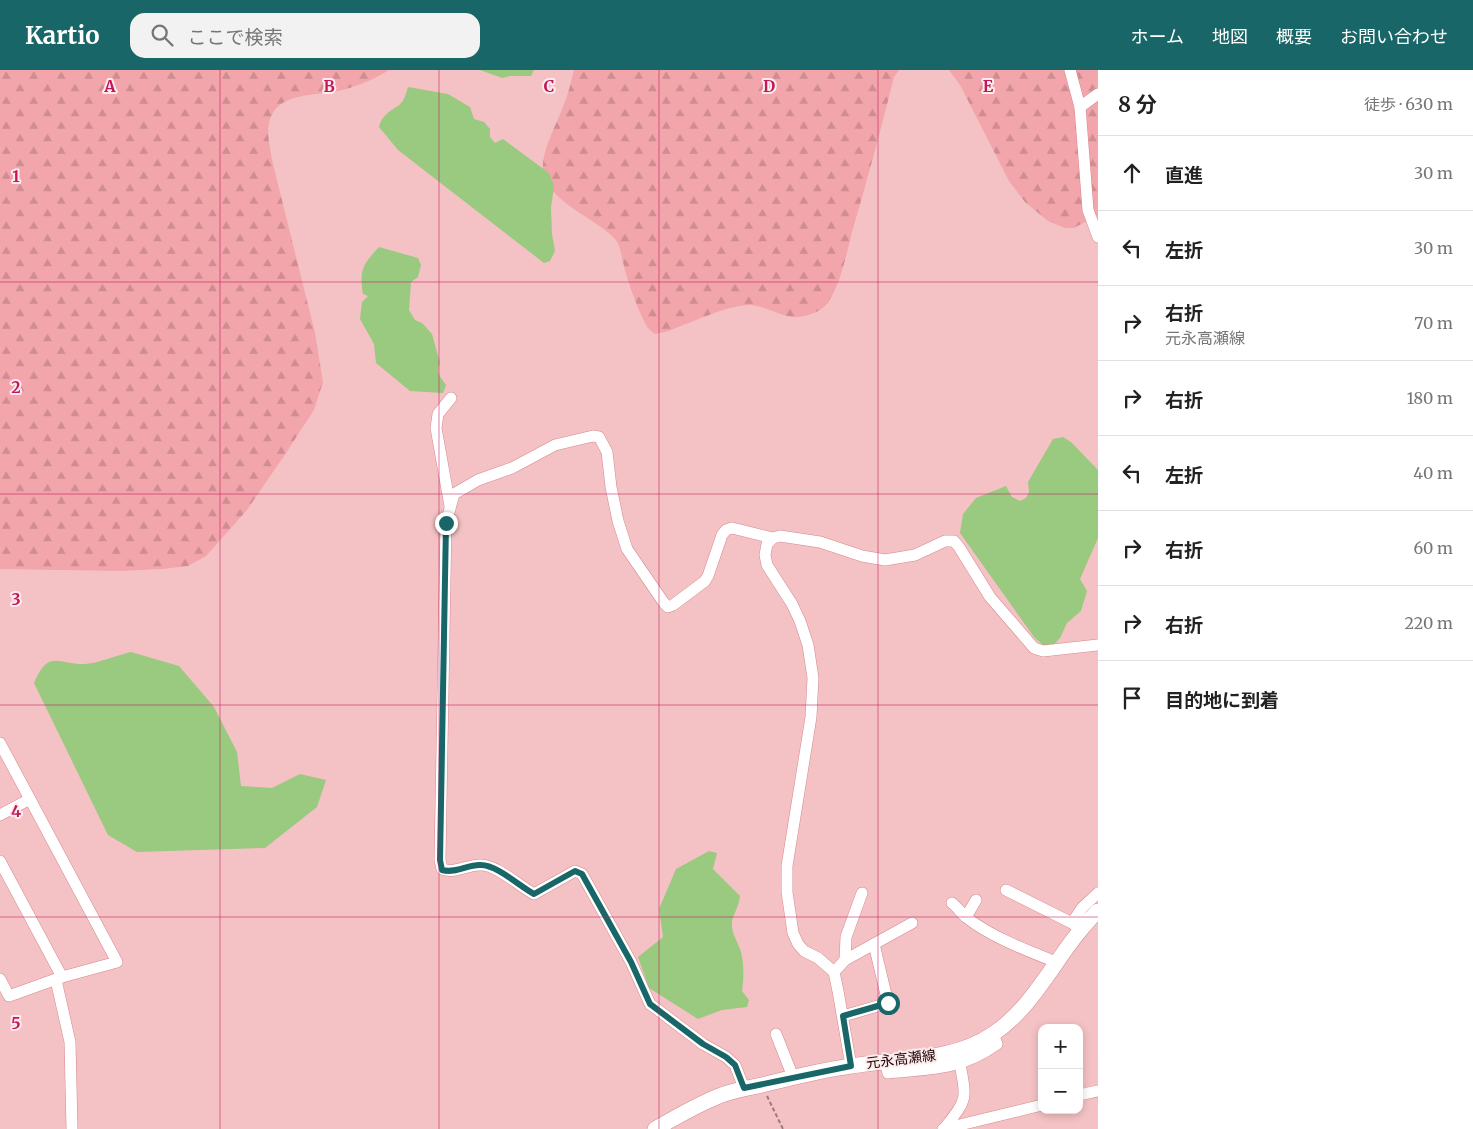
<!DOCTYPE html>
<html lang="ja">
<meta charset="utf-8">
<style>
body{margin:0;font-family:Merriweather,"Noto Sans JP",serif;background:#f2f2f2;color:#222}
.controls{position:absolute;right:15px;bottom:15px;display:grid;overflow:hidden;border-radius:10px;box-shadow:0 2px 8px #0003}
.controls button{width:45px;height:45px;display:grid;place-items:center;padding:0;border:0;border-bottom:1px solid #e0e0e0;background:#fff;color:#222;font:25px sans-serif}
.stop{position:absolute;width:15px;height:15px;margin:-11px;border:4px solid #186667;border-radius:50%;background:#fff}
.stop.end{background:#186667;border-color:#fff;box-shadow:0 1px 5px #0008}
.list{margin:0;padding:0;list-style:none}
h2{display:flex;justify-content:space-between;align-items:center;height:65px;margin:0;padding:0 20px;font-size:21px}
h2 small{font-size:16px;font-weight:400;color:#767676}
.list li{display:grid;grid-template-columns:32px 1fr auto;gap:15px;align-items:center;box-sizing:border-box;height:75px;padding:0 20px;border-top:1px solid #e0e0e0}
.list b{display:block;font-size:19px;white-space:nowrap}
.list p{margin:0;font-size:16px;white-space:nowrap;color:#767676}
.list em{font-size:16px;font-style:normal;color:#767676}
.icon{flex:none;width:28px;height:28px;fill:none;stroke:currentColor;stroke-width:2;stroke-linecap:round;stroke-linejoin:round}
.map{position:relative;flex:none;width:1098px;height:1059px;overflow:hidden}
header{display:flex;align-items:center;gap:30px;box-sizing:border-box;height:70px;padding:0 25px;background:#186667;color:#fff}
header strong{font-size:24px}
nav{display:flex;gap:28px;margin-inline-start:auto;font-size:18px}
.search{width:350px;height:45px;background:#f2f2f2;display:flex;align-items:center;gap:12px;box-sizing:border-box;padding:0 18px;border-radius:15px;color:#767676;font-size:19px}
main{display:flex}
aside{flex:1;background:#fff}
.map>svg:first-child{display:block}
.forest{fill:url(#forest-firs)}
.water{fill:#9ac980}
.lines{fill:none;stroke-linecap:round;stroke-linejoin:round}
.street-casing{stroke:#d6888d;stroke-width:12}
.secondary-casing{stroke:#d6888d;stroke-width:16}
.path{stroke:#a0777a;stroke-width:2;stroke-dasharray:4 2.5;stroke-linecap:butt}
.street{stroke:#fff;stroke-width:11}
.secondary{stroke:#fff;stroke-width:15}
.route{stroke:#186667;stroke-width:6}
.grid{fill:none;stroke:#c2185b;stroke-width:1;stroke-opacity:0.55}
.labels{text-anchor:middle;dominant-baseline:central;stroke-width:4;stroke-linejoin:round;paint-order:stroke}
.street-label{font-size:14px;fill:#1f0408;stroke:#feeced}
.grid-label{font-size:16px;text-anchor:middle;font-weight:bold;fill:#c2185b;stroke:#feeced;stroke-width:4;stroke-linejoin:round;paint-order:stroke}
</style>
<header>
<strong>Kartio</strong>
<div class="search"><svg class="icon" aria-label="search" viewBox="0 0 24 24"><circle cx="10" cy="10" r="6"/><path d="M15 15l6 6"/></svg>ここで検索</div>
<nav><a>ホーム</a><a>地図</a><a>概要</a><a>お問い合わせ</a></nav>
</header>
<main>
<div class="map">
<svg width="1098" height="1059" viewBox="0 0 1098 1059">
<defs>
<pattern id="forest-firs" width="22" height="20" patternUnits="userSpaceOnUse" patternTransform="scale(1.25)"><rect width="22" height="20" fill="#f2a5aa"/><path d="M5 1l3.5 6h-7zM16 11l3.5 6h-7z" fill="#cf8c91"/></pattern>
</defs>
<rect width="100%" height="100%" fill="#f4c2c4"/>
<g class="forest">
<path d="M0 0H389C375 9 360 15 343 20 321 26 281 21 271 47 265 60 270 76 272 90L315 263 323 312 314 340 284 386 247 440 206 486 188 496 162 499 121 501 0 499Z"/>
<path d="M574 0H899L894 7C881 59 867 111 852 162 846 185 841 214 827 234 822 240 811 245 804 246 784 251 768 235 749 235 724 236 689 254 665 262L655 264C653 262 650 261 649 259 642 252 626 207 624 196 621 186 621 175 614 168 594 147 545 131 543 98 542 80 557 53 563 37 568 25 571 12 574 0Z"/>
<path d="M949 0H1098V145L1074 158H1065L1048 151 1025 132 1009 111 960 15Z"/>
</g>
<g class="water">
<path d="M480 0H534L531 6H510L502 8Z"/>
<path d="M408 17 448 24 470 37 474 49 484 52 490 59V67L495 73 503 69 549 103 554 116 551 138 552 164 555 181 550 191 544 193 398 80 379 57C381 47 389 41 398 36 404 32 406 24 408 17Z"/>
<path d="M379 177 418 188 421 195 418 207 411 212 409 240 415 250 422 253 432 264 440 293C435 303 441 307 446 315L443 323 410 321 376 293 374 274 360 249 362 232 368 226 363 224C359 200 363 194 379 177Z"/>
<path d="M1063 367 1071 372 1098 400V468L1080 509 1087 521 1081 541 1067 553 1060 568 1051 577 1043 575 1034 567 960 463 963 444 976 428 1006 416 1012 427 1020 431 1026 428 1029 422 1028 412 1053 369Z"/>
<path d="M131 582 179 596 214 637 237 682 241 716 272 718 300 704 326 710 317 737 265 778 137 782 108 765 34 613C49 578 58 595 85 594 99 593 118 585 131 582Z"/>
<path d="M709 781 717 783 713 799 740 826C739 837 733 844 732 852 731 863 738 872 741 882 744 895 744 908 742 921L749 930 747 937 722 940 698 949 649 918 638 887 663 867 659 839 676 799Z"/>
</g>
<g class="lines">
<g class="street-casing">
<g id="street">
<path d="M1070 0 1080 37 1088 140 1098 167"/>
<path d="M1080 37 1098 24"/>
<path d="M450 436 436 358 438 344 451 328"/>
<path d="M773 468 767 474 765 485 767 495 792 534 800 551 808 575 813 608 811 647 787 796V822L793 863 798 874 804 881 818 888 834 902 838 921 851 996"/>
<path d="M0 673 117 892 62 907 9 926 0 909"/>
<path d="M0 745 30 729"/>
<path d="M0 791 62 907"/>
<path d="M1006 820 1072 853"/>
<path d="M952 833C957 837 961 843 966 847 989 866 1028 881 1056 892"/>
<path d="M966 847 976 830"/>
<path d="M1077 857 1072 853 1082 838 1098 823"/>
<path d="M874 874 912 853"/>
<path d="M845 890 846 867 862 823"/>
<path d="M834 902 845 890 874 874 888 933 843 946"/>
<path d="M56 910 70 972 72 1059"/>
<path d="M776 964 793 1007"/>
<path d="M885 992 888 1003C930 999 961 1000 997 974L993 964"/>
<path d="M744 1018 735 995 726 987 703 974 650 934 631 892 582 804 575 801 534 824C519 816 497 795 481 795 468 794 456 804 442 799L440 790 446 453 454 424 478 410 512 398 555 375 593 366 599 367 607 382 611 417 618 451 627 479 664 533 668 537 673 535 705 511 708 506 722 465 726 460 732 458 773 468 780 466 820 472 862 486 885 490 915 485 945 471H954L959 477 990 527 1034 578 1043 581 1098 575"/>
<path d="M1079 1025 1098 1021"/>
<path d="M943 1059 1042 1035"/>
<path d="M944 1059C967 1029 967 1031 960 994"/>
</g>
</g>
<g class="secondary-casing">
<path id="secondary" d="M655 1059C675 1048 696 1035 719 1026 734 1020 750 1018 766 1014 794 1007 822 1000 851 996 898 988 952 992 993 964 1038 934 1059 878 1098 841"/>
</g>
<path class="path" d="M767 1026 783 1059"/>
<use href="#street" class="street"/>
<use href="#secondary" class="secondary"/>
</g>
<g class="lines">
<path class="route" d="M446 453 440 790 442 800C456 804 468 794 481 795 497 795 519 816 534 824L575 801 582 804 631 892 650 934 703 974 726 987 735 995 744 1018 851 996 843 946 888 933"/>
</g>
<path class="grid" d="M220 0V1059M439 0V1059M659 0V1059M878 0V1059M0 212H1098M0 424H1098M0 635H1098M0 847H1098"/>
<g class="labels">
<g class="street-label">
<text transform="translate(901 989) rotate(-7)">元永高瀬線</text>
</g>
</g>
<g class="grid-label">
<text x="110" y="22">A</text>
<text x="329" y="22">B</text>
<text x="549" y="22">C</text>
<text x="769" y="22">D</text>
<text x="988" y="22">E</text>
<text x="16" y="112">1</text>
<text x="16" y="323">2</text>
<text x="16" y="535">3</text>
<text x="16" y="747">4</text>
<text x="16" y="959">5</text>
</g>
</svg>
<div class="controls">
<button>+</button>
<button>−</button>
</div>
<div class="stop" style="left:888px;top:933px"></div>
<div class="stop end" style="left:446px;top:453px"></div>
</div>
<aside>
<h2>8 分<small>徒歩 · 630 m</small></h2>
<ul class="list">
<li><svg class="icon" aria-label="ahead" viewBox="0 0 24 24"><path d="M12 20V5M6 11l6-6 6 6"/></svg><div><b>直進</b></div><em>30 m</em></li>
<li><svg class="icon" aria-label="left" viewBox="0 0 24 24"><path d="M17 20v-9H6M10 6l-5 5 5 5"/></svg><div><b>左折</b></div><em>30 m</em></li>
<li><svg class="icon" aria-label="right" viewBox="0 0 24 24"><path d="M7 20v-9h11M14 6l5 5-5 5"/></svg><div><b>右折</b><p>元永高瀬線</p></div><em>70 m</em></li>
<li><svg class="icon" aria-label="right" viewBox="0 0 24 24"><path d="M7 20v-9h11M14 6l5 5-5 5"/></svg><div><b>右折</b></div><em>180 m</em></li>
<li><svg class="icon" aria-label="left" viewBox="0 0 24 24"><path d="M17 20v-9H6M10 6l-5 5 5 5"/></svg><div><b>左折</b></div><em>40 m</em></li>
<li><svg class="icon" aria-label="right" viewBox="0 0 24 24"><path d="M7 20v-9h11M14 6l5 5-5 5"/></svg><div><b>右折</b></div><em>60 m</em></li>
<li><svg class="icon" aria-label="right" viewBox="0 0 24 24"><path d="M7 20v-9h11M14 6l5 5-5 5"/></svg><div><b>右折</b></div><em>220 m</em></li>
<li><svg class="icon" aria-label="arrive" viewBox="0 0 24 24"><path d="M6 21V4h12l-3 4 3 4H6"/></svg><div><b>目的地に到着</b></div></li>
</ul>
</aside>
</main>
